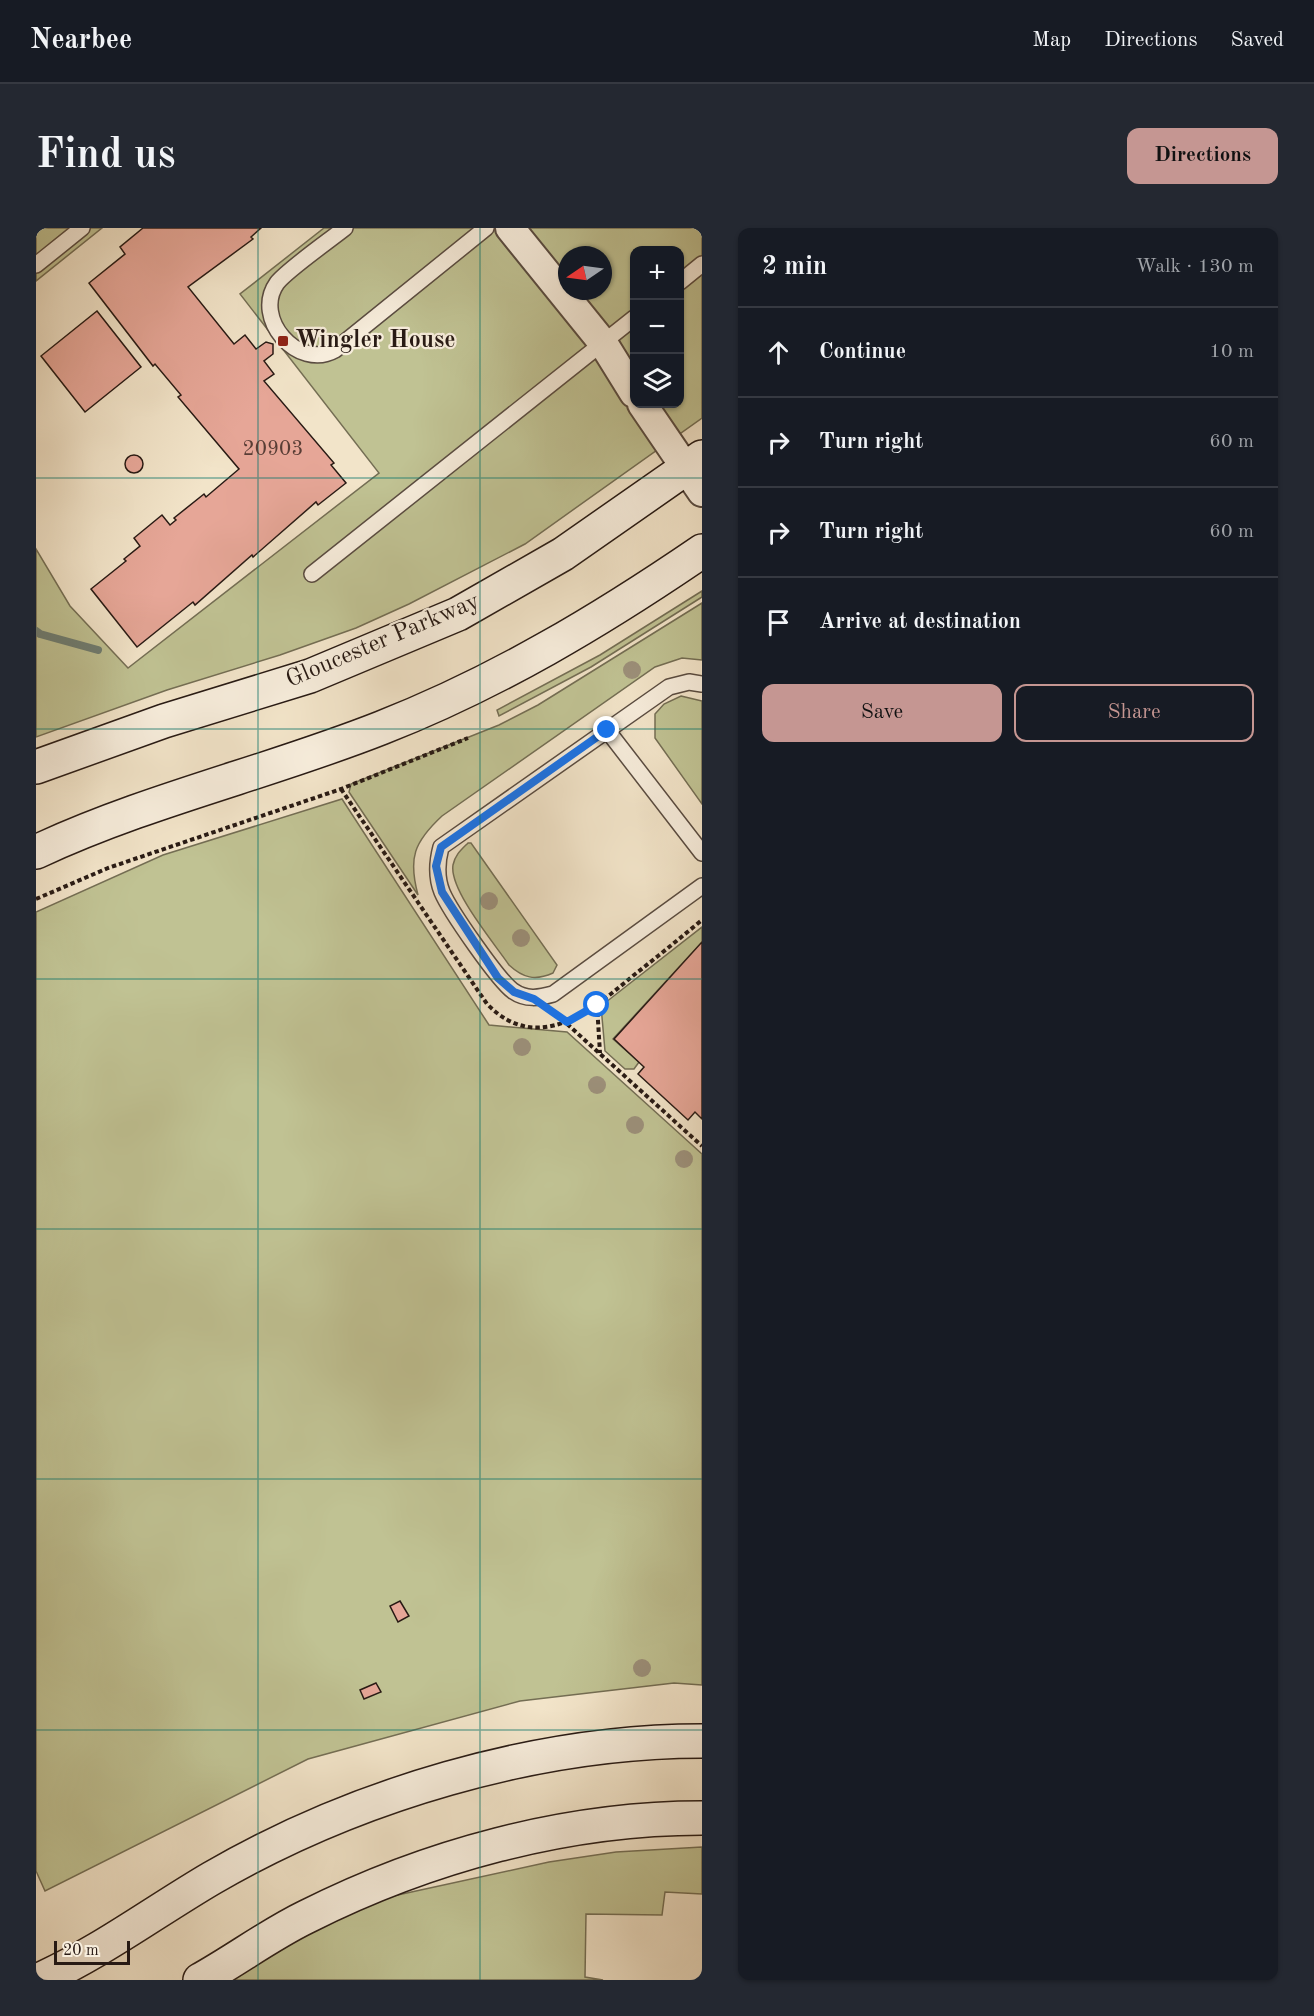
<!DOCTYPE html>
<meta charset="utf-8">
<style>
body{margin:0;font-family:"Old Standard TT",serif;background:#242831;color:#f1f3f6}
.controls{position:absolute;right:18px;top:18px;display:grid;overflow:hidden;border-radius:12px;box-shadow:0 2px 4px #0004}
.controls button{width:54px;height:54px;display:grid;place-items:center;padding:0;border:0;border-bottom:2px solid #363941;background:#171b24;color:#f1f3f6;font:30px sans-serif}
.compass{position:absolute;left:522px;top:18px;width:54px;height:54px;border-radius:50%;background:#171b24;box-shadow:0 2px 4px #0004;rotate:257deg}
.scale{position:absolute;left:18px;bottom:15px;width:76px;box-sizing:border-box;padding-left:6px;border:3px solid #281a14;border-top:0;font-size:16px;line-height:21px;white-space:nowrap;color:#281a14;-webkit-text-stroke:4px #f7eddc;paint-order:stroke}
.stop{position:absolute;width:18px;height:18px;margin:-14px;border:4px solid #1a73e8;border-radius:50%;background:#fff}
.stop.end{background:#1a73e8;border-color:#fff;box-shadow:0 2px 6px #0008}
.list{margin:0;padding:0;list-style:none}
h2{display:flex;justify-content:space-between;align-items:center;height:78px;margin:0;padding:0 24px;font-size:26px}
h2 small{font-size:20px;font-weight:400;color:#9ea1a6}
.list li{display:grid;grid-template-columns:39px 1fr auto;gap:18px;align-items:center;box-sizing:border-box;height:90px;padding:0 24px;border-top:2px solid #363941}
.list b{display:block;font-size:22px;white-space:nowrap}
.list em{font-size:20px;font-style:normal;color:#9ea1a6}
.actions{display:flex;gap:12px;padding:18px 24px}
.actions a{flex:1;padding:14px 0;border:2px solid #c59692;border-radius:12px;text-align:center;font-size:21px;color:#c59692}
.actions .main{background:#c59692;color:#111}
.icon{flex:none;width:33px;height:33px;fill:none;stroke:currentColor;stroke-width:2;stroke-linecap:round;stroke-linejoin:round}
.map{position:relative;flex:none;width:666px;height:1752px;overflow:hidden;border-radius:12px}
header{display:flex;align-items:center;gap:36px;box-sizing:border-box;height:84px;padding:0 30px;background:#171b24;border-bottom:2px solid #363941}
header strong{font-size:28px}
nav{display:flex;gap:33px;margin-inline-start:auto;font-size:21px}
.intro{display:flex;align-items:center;justify-content:space-between;box-sizing:border-box;height:144px;padding:0 36px}
h1{margin:0;font-size:42px}
.button{padding:15px 27px;border-radius:12px;background:#c59692;color:#111;font-size:21px;font-weight:700}
main{display:flex;gap:36px;padding:0 36px}
aside{flex:1;background:#171b24;border-radius:12px;box-shadow:0 2px 4px #0004}
.map>svg:first-child{display:block}
.green{fill:#c0c293;stroke:#746e54;stroke-width:1.5;fill-rule:evenodd}
.lines{fill:none;stroke-linecap:round;stroke-linejoin:round}
.stream{stroke:#6e7d72;stroke-width:8}
.building{fill:#e6a697;stroke:#281a14;stroke-width:1.5}
.service-casing{stroke:#5a4c41;stroke-width:18}
.minor-casing{stroke:#5a4c41;stroke-width:32}
.secondary-casing{stroke:#281a14;stroke-width:36}
.path{stroke:#281a14;stroke-width:4;stroke-dasharray:4.5 3;stroke-linecap:butt}
.service{stroke:#f7eddc;stroke-width:15}
.minor{stroke:#f7eddc;stroke-width:28}
.secondary{stroke:#f7eddc;stroke-width:33}
.tree{fill:#9c907a}
.route{stroke:#1a73e8;stroke-width:8}
.grid{fill:none;stroke:#0f766e;stroke-width:1.5;stroke-opacity:0.55}
.poi-dot{fill:#8f2418;stroke:#f7eddc;stroke-width:2}
.labels{text-anchor:middle;dominant-baseline:central;stroke-width:4.5;stroke-linejoin:round;paint-order:stroke}
.number-label{font-size:21px;fill:#583d35}
.poi-label{font-size:24px;font-weight:bold;fill:#281a14;stroke:#f7eddc;text-anchor:start}
.street-label{font-size:24px;fill:#281a14;stroke:#f7eddc}
</style>
<header>
<strong>Nearbee</strong>
<nav><a>Map</a><a>Directions</a><a>Saved</a></nav>
</header>
<div class="intro"><h1>Find us</h1><a class="button">Directions</a></div>
<main>
<div class="map">
<svg width="666" height="1752" viewBox="0 0 666 1752">
<rect width="100%" height="100%" fill="#f2e4c9"/>
<filter id="stains"><feTurbulence type="fractalNoise" baseFrequency=".00333" numOctaves="4"/><feColorMatrix values="0 0 0 0 .2 0 0 0 0 .09 0 0 0 0 .02 0 0 0 .5 -.17"/></filter>
<radialGradient id="worn" r=".72"><stop offset=".6" stop-color="#630" stop-opacity="0"/><stop offset="1" stop-color="#630" stop-opacity=".3"/></radialGradient>
<g class="green">
<path d="M0 0H66L0 53Z"/>
<path d="M288 0H666V190L489 316 373 376 320 400 244 427 131 462 0 509V321L34 378 92 440 343 245 204 66ZM598 22H644V176H598ZM531 27H567V63H531Z"/>
<path d="M666 363V369L555 439 463 488 461 482 564 427Z"/>
<path d="M666 375V432L646 430 619 439 406 588C378 614 372 630 382 667L313 564 315 556 463 497 502 477Z"/>
<path d="M645 468 666 473V576L619 510V486L628 476Z"/>
<path d="M306 571 453 797 531 804 666 926V1457L638 1455 484 1473 272 1531 9 1663 0 1643V684L127 627Z"/>
<path d="M432 615H435L521 737 517 745C499 753 487 750 473 737 459 716 413 662 417 637 419 627 425 622 432 615Z"/>
<path d="M666 699V714L577 811 603 834 598 841H589L569 823 565 778Z"/>
<path d="M666 1619V1666L629 1664 626 1687 550 1686 549 1749 567 1752H193L249 1717 348 1670 513 1634 580 1624Z"/>
</g>
<g class="lines">
<path class="stream" d="M0 403 4 406 62 422"/>
</g>
<g class="building">
<path d="M107 0H225L215 9 217 11 152 59 198 116 209 107 220 121 230 114 237 116V126L228 133 238 146 228 153 298 235 295 237 310 255 282 277 280 274 217 329 216 327 159 377 157 374 101 419 55 361 90 333 88 331 104 318 98 310 126 287 134 297 140 292 138 290 168 266 170 269 203 241 142 169 145 167 119 136 117 138 53 55 89 26 84 19Z"/>
<path d="M61 83 105 139 49 184 5 128Z"/>
<circle cx="98" cy="236" r="9"/>
<path d="M666 714V891L659 884 652 892 602 846 608 839 578 811Z"/>
<path d="M364 1373 373 1388 362 1394 354 1378Z"/>
<path d="M340 1455 345 1464 328 1471 324 1462Z"/>
</g>
<g class="lines">
<g class="service-casing">
<g id="service">
<path d="M309 0C294 12 251 42 241 55 216 90 262 143 299 122L450 0"/>
<path d="M0 37 46 0"/>
<path d="M644 54 666 36"/>
<path d="M276 346 598 90"/>
<path d="M666 456 653 454 633 459 405 619C401 634 400 649 406 664 414 683 462 752 477 763 490 772 503 770 517 766L666 658"/>
<path d="M571 502 666 625"/>
</g>
</g>
<g class="minor-casing">
<g id="minor">
<path d="M474 0 567 115 598 165"/>
<path d="M606 176 666 264"/>
</g>
</g>
<g class="secondary-casing">
<g id="secondary">
<path d="M0 539 128 493 274 448 422 386 527 326 666 229"/>
<path d="M0 624C111 572 231 545 345 500 460 455 565 392 666 323"/>
<path d="M3 1752C65 1724 118 1684 176 1650 319 1567 500 1513 666 1513"/>
<path d="M164 1752C200 1732 233 1707 270 1689 391 1628 530 1590 666 1590"/>
</g>
</g>
<g class="path">
<path d="M305 561 451 776C502 828 555 783 598 747 621 729 643 711 666 692"/>
<path d="M0 671 72 640 305 561 432 510"/>
<path d="M561 777 564 825"/>
<path d="M520 786 666 918"/>
</g>
<use href="#service" class="service"/>
<use href="#minor" class="minor"/>
<use href="#secondary" class="secondary"/>
</g>
<g class="tree">
<circle cx="596" cy="442" r="9"/>
<circle cx="453" cy="673" r="9"/>
<circle cx="485" cy="710" r="9"/>
<circle cx="486" cy="819" r="9"/>
<circle cx="561" cy="857" r="9"/>
<circle cx="599" cy="897" r="9"/>
<circle cx="648" cy="931" r="9"/>
<circle cx="606" cy="1440" r="9"/>
</g>
<g class="lines">
<path class="route" d="M561 777 531 794 498 771 478 764 462 750 406 664 400 638 405 619 571 502"/>
</g>
<path class="grid" d="M222 0V1752M444 0V1752M0 250H666M0 501H666M0 751H666M0 1001H666M0 1251H666M0 1502H666"/>
<rect class="poi-dot" x="241" y="107" width="12" height="12" rx="3"/>
<g class="labels">
<g class="number-label">
<text x="237" y="221">20903</text>
</g>
<g class="poi-label">
<text x="259" y="113">Wingler House</text>
</g>
<g class="street-label">
<text transform="translate(347 413) rotate(-23)">Gloucester Parkway</text>
</g>
</g>
<rect width="100%" height="100%" filter="url(#stains)"/>
<rect width="100%" height="100%" fill="url(#worn)"/>
</svg>
<div class="controls">
<button>+</button>
<button>−</button>
<button><svg class="icon" aria-label="layers" viewBox="0 0 24 24"><path d="M12 4l9 5-9 5-9-5zM3 14l9 5 9-5"/></svg></button>
</div>
<svg class="compass" viewBox="-18 -18 36 36"><path d="M0-13l5 13h-10z" fill="#e53935"/><path d="M0 13l5-13h-10z" fill="#9ea1a6"/></svg>
<div class="scale">20 m</div>
<div class="stop" style="left:561px;top:777px"></div>
<div class="stop end" style="left:571px;top:502px"></div>
</div>
<aside>
<h2>2 min<small>Walk · 130 m</small></h2>
<ul class="list">
<li><svg class="icon" aria-label="ahead" viewBox="0 0 24 24"><path d="M12 20V5M6 11l6-6 6 6"/></svg><div><b>Continue</b></div><em>10 m</em></li>
<li><svg class="icon" aria-label="right" viewBox="0 0 24 24"><path d="M7 20v-9h11M14 6l5 5-5 5"/></svg><div><b>Turn right</b></div><em>60 m</em></li>
<li><svg class="icon" aria-label="right" viewBox="0 0 24 24"><path d="M7 20v-9h11M14 6l5 5-5 5"/></svg><div><b>Turn right</b></div><em>60 m</em></li>
<li><svg class="icon" aria-label="arrive" viewBox="0 0 24 24"><path d="M6 21V4h12l-3 4 3 4H6"/></svg><div><b>Arrive at destination</b></div></li>
</ul>
<div class="actions"><a class="main">Save</a><a>Share</a></div>
</aside>
</main>
